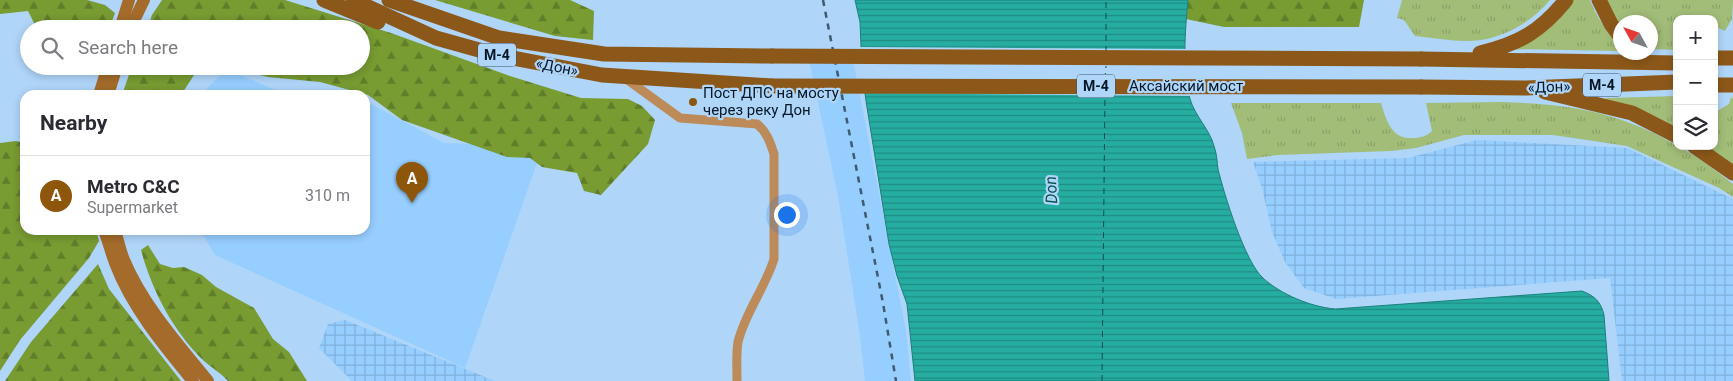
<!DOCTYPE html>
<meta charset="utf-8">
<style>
body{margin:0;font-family:Roboto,sans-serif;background:#f2f2f3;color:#2b2b33}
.controls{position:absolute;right:15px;top:15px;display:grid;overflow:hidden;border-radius:10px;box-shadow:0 2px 8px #0003}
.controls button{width:45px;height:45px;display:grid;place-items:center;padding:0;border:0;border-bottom:1px solid #e1e1e2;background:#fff;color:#2b2b33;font:25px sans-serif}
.compass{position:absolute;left:1613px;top:15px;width:45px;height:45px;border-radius:50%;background:#fff;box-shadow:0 2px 8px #0003;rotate:310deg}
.you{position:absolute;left:786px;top:214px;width:18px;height:18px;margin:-12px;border:4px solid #fff;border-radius:50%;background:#1a73e8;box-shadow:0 0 0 8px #1a73e833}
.badge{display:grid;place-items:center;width:32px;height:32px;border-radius:50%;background:#8d560b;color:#fff;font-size:16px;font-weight:700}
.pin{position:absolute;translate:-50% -41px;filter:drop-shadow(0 1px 2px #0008)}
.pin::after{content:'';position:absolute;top:26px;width:18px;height:15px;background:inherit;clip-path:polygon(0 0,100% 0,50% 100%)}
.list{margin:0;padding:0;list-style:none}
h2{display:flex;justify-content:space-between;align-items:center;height:65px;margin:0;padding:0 20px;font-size:21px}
h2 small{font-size:16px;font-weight:400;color:#7c7c81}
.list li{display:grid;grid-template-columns:32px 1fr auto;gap:15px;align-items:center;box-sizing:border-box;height:80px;padding:0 20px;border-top:1px solid #e1e1e2}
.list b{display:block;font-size:19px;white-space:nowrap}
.list p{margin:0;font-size:16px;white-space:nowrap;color:#7c7c81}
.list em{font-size:16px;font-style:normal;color:#7c7c81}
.icon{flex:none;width:28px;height:28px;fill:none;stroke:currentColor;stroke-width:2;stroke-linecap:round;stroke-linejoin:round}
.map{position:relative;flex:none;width:1733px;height:381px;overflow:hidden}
.search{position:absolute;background:#fff;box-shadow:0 2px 8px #0003;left:20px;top:20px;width:350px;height:55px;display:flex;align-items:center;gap:12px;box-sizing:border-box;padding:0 18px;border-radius:28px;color:#7c7c81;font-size:19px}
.panel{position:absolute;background:#fff;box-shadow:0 2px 8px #0003;left:20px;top:90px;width:350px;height:145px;border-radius:15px}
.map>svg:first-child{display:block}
.built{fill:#96ceff}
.industrial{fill:url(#industrial-grid)}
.grass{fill:url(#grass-tufts)}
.forest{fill:url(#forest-firs)}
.water{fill:url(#water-rules);stroke:#1c807c}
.pier{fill:#afd5f9}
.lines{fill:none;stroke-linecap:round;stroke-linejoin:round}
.ferry{stroke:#05524c;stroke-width:1;stroke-dasharray:6 5;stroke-linecap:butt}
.minor{stroke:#bc8b59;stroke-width:9}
.secondary{stroke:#a46b2a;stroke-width:12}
.primary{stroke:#8c5819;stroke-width:15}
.rail{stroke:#405a70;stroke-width:2.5;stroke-dasharray:6 6;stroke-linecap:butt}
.primary-bridge{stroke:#8c5819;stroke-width:15}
.poi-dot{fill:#8d560b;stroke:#afd5f9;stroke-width:2}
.labels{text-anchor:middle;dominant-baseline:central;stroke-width:4.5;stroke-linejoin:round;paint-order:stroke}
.shield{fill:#afd5f9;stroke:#385166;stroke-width:1}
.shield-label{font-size:14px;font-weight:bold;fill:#051827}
.street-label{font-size:15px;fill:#051827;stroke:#afd5f9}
.poi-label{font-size:15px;fill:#051827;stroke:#afd5f9;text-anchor:start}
.water-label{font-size:16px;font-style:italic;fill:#05524c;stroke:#afd5f9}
</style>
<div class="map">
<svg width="1733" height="381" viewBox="0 0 1733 381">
<defs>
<pattern id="industrial-grid" width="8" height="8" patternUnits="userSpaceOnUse" patternTransform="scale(1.25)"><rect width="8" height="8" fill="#96ceff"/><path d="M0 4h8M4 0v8" fill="none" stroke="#80b0db"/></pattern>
<pattern id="grass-tufts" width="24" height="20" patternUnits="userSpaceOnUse" patternTransform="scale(1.25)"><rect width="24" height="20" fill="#a2bd78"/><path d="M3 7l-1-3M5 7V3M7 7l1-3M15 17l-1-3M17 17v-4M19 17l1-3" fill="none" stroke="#8aa268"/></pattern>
<pattern id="forest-firs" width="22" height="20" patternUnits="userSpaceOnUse" patternTransform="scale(1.25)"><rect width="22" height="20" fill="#789b32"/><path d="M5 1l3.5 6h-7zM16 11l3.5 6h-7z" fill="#607d2a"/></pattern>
<pattern id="water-rules" width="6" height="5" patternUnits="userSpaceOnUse" patternTransform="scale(1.25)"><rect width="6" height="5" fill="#26ada1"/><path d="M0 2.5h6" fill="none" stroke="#1f8c83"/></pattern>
</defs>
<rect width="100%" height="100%" fill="#afd5f9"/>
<g class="built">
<path d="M809 60H853L906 331 911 381H865L860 335 838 196Z"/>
<path d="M226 69 287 95H201Z"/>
<path d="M365 101 444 143 543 146 465 368 215 255 200 230H365Z"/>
</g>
<g class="industrial">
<path d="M1477 140 1627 148 1733 199V381H1622L1610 278 1336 299 1304 288 1285 262 1272 232 1262 188 1253 162 1408 158Z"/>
<path d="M345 320 495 381H352L319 348 328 324Z"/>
</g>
<g class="grass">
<path d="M1402 0H1550C1534 20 1507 36 1481 40 1459 43 1436 38 1415 36L1404 20 1397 18Z"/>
<path d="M1568 0H1590C1597 18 1606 31 1620 43V51L1502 49Z"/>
<path d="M1603 0H1733L1732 19 1725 31 1714 26V19H1677V50L1651 49 1650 22H1620V29Z"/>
<path d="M1677 96V132L1606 101V98Z"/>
<path d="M1731 97 1733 99V167L1702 146H1714V111L1719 110 1729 104Z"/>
<path d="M1502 102C1533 103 1564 105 1594 112 1645 124 1693 151 1733 184V197L1719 188 1627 146 1553 135H1464L1416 148 1391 151 1277 155 1247 159 1242 133 1231 103H1381C1386 120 1392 140 1413 138 1421 138 1426 136 1432 131L1426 103Z"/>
</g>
<g class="forest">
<path d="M0 0H87L105 5 115 13 109 29H37L28 11 0 14Z"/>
<path d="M162 0H285L391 33 510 76 581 98 628 99 642 106 655 120 648 144 601 195 584 191 577 173 542 167 530 158 507 157 402 120 368 95 320 82 268 77 225 66H361V29H147L152 15Z"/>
<path d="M435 0H570L594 11 593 40 555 36Z"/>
<path d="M1188 0H1364L1359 27H1224L1186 19Z"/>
<path d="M132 66H212L198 69 181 95H122Z"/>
<path d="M16 141 25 143V230H96L99 241 89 258 20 340 0 371V143Z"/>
<path d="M148 245 160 264 173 268 184 267 202 275 216 287 254 308 273 339 289 352 307 381H228C221 373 212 368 204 361 173 331 152 291 141 250Z"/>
<path d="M98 264 109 289 181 381H5L31 342Z"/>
</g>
<path class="water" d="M855 0H1188C1185 30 1182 70 1190 99 1195 116 1210 130 1214 146 1217 154 1217 162 1218 169 1224 194 1245 262 1263 278 1280 294 1311 307 1335 309L1582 291C1595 296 1601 302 1604 315L1609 381H915L907 304 897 276 889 244 866 101 862 70 860 22Z"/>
<path class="pier" d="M858 47 1188 49 1192 96 862 93Z"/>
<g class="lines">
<g class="ferry">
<path d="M1106 52V0"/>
<path d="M1105 79 1106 66"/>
<path d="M1102 381 1105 93"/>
</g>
<path class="minor" d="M625 78 680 118 757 124C767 132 770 142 774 154V259C765 288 745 313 738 342 736 354 737 368 737 381"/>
<g class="secondary">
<path d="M120 29 129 0"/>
<path d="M130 29 144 0"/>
<path d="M99 95 108 66"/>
<path d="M108 95 117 66"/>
<path d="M104 230C108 241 111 252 115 263 131 306 164 346 193 381"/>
<path d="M115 230C118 240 120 250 124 260 143 305 177 343 208 381"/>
</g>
<g class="primary">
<path d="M324 0 378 22"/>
<path d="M353 0 436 38 497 55 602 75 772 86"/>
<path d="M389 0 499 38 604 54 772 56"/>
<path d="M1599 0 1611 24 1620 36"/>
<path d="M1480 53C1519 44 1541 31 1566 0"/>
<path d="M1714 58H1733"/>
<path d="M1421 59 1677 63"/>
<path d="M1714 85H1733"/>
<path d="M1421 87 1526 88 1677 82"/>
<path d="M1545 92 1632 113 1677 136"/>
<path d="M1694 146 1733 173"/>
</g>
<path class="rail" d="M823 0 883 303 896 381"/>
<g class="primary-bridge">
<path d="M772 56 1421 59"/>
<path d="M772 86 1421 87"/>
</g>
</g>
<circle class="poi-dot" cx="693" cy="102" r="5"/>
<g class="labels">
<g class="shield">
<rect x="478" y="43.5" width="38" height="23" rx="4"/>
<rect x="1583" y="73.5" width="38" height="23" rx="4"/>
<rect x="1077" y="74.5" width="38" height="23" rx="4"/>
</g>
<g class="shield-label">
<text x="497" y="55">М-4</text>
<text x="1602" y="85">М-4</text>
<text x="1096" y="86">М-4</text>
</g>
<g class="street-label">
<text transform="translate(557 67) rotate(11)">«Дон»</text>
<text x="1186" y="86">Аксайский мост</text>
<text transform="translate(1549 87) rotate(-2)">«Дон»</text>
</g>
<g class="poi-label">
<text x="703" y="93">Пост ДПС на мосту<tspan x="703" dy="17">через реку Дон</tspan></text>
</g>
<g class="water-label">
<text transform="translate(1051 190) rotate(-93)">Don</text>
</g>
</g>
</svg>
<div class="controls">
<button>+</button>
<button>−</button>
<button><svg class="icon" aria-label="layers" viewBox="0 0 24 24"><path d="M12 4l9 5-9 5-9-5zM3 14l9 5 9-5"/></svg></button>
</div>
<svg class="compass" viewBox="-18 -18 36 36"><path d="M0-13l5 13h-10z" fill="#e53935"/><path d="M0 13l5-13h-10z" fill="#7c7c81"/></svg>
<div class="you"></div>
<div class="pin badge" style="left:412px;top:203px">A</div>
<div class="search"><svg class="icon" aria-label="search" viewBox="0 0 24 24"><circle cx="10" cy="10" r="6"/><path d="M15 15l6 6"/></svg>Search here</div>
<section class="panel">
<h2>Nearby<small></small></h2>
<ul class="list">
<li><span class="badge">A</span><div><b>Metro C&amp;C</b><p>Supermarket</p></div><em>310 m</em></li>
</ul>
</section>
</div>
